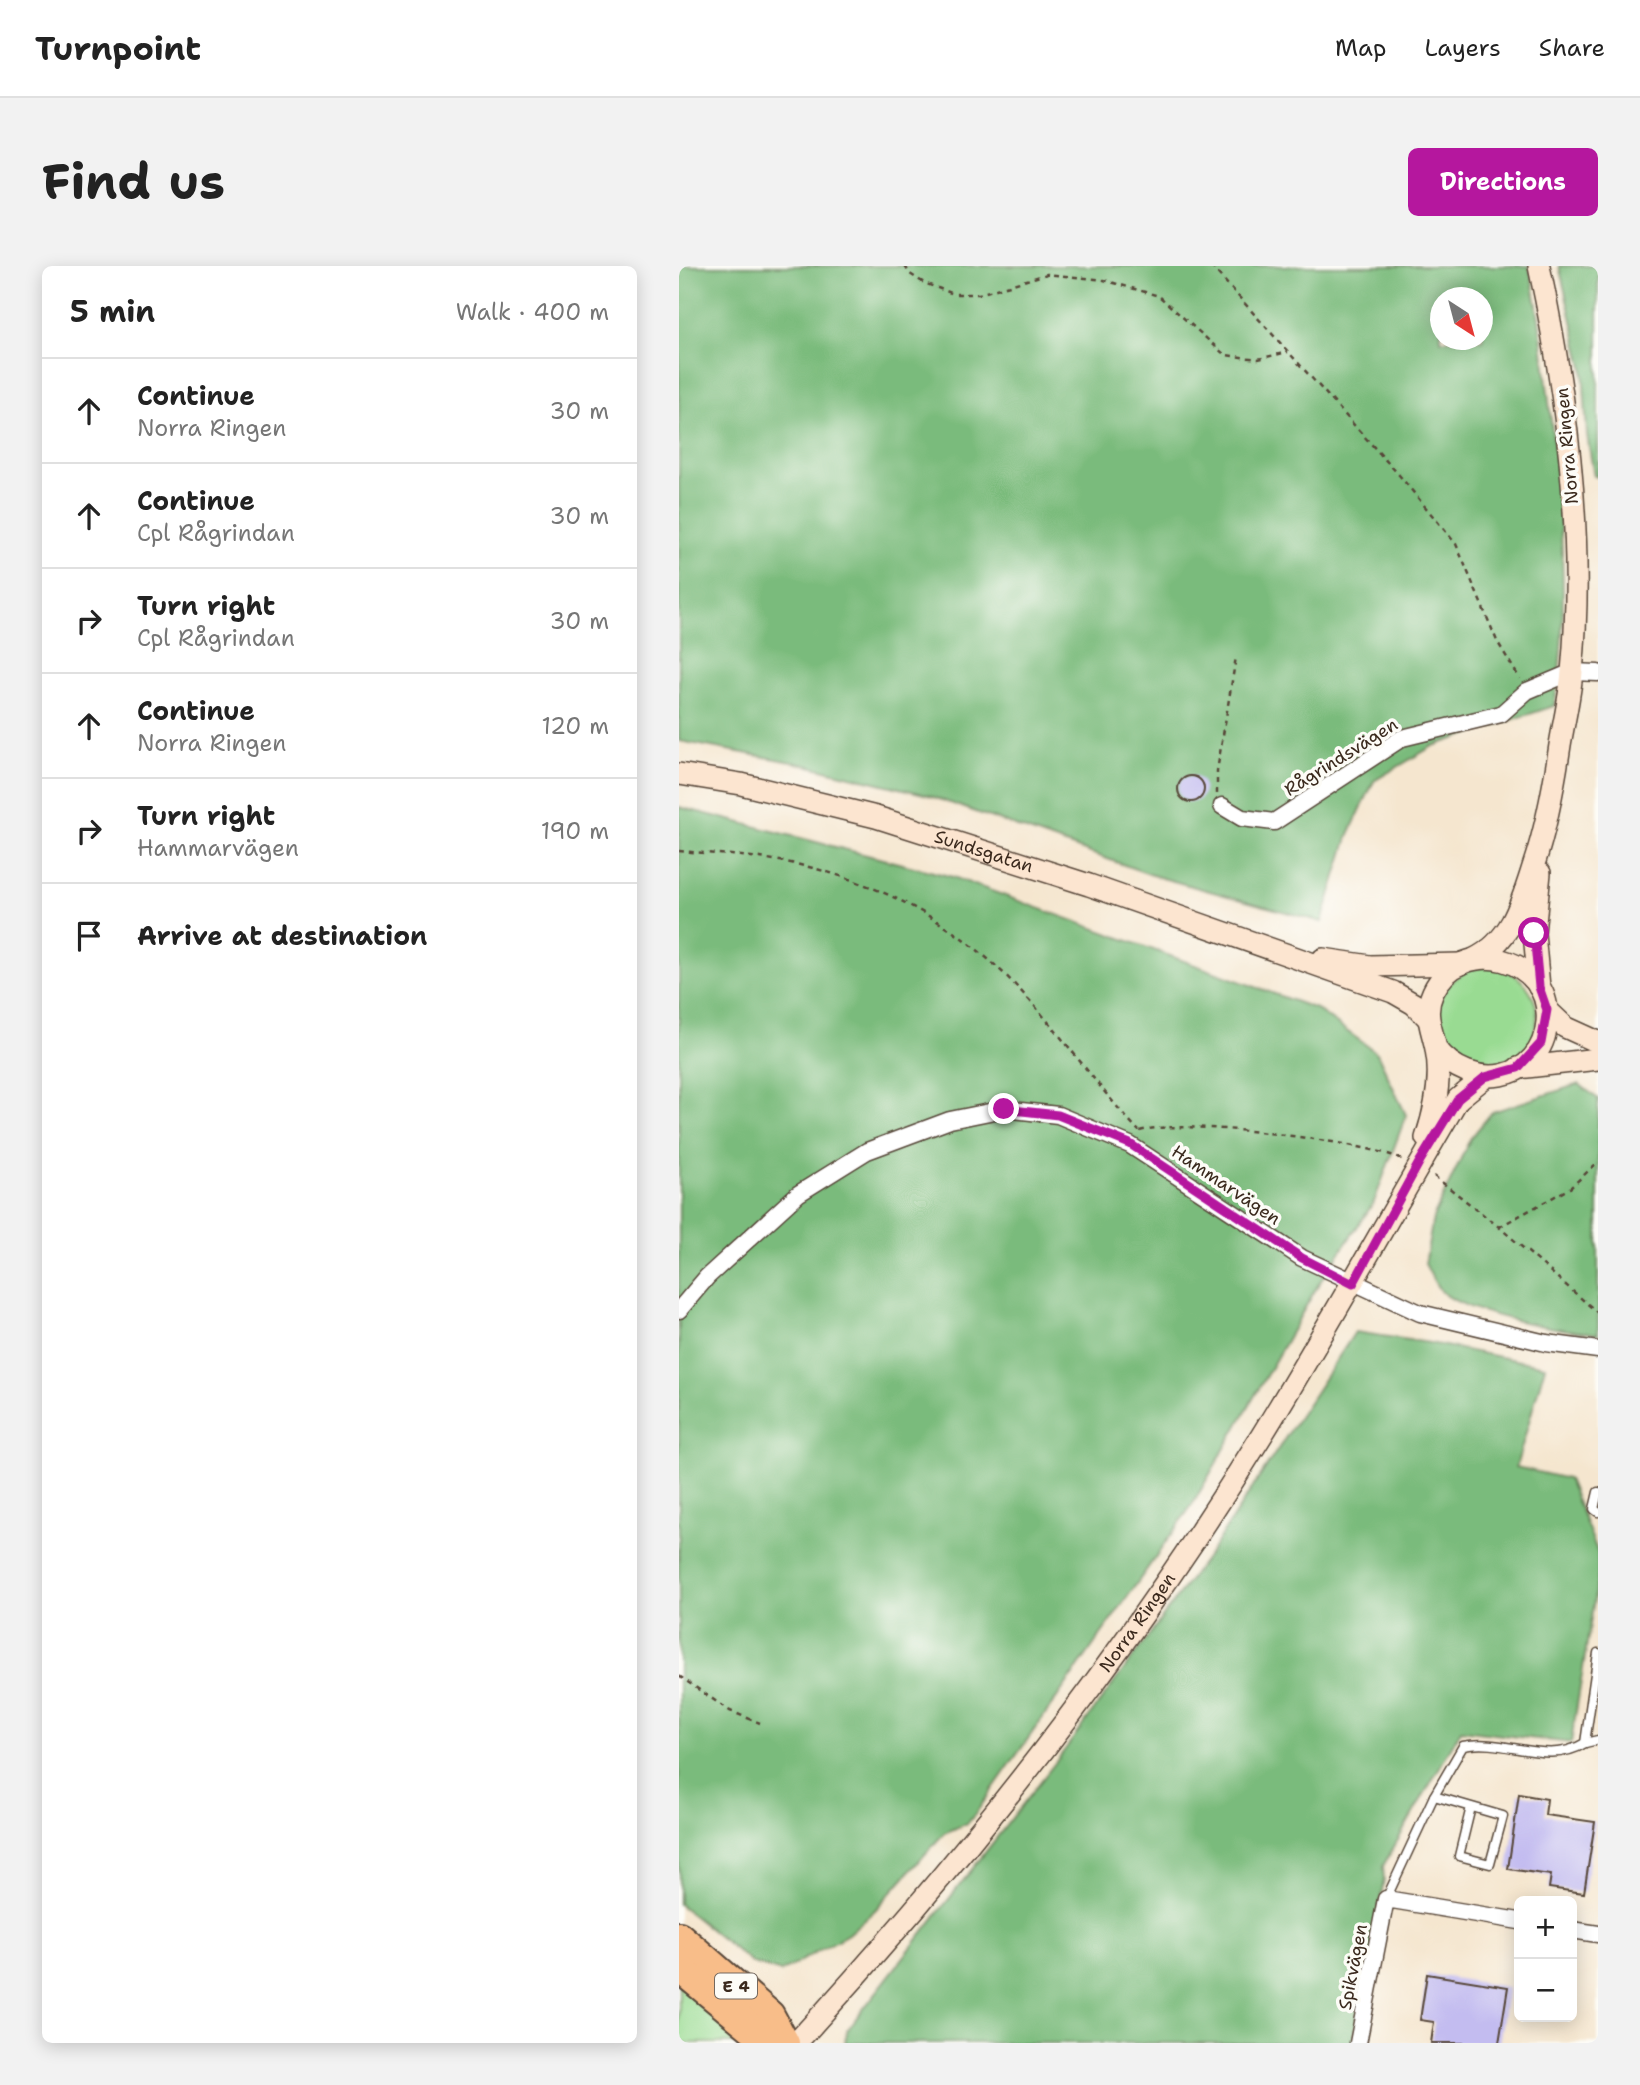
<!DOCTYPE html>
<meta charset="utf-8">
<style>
body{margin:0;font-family:"Shantell Sans",sans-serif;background:#f2f2f2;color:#222}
.controls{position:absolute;right:21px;bottom:21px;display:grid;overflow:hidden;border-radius:10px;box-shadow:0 4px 18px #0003}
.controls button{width:63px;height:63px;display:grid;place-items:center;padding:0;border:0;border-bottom:2px solid #e0e0e0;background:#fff;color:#222;font:35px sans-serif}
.compass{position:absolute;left:751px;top:21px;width:63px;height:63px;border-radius:50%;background:#fff;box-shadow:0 4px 18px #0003;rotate:144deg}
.stop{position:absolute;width:21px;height:21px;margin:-16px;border:5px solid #b5179e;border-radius:50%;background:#fff}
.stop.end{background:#b5179e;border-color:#fff;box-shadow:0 2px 7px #0008}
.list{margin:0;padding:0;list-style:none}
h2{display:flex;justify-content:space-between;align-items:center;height:91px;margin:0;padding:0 28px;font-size:30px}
h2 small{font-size:23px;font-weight:400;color:#767676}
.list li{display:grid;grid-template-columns:46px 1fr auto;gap:21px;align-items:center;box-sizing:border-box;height:105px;padding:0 28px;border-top:2px solid #e0e0e0}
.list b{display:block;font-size:26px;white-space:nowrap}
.list p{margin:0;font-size:23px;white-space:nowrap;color:#767676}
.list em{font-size:23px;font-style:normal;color:#767676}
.icon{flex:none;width:38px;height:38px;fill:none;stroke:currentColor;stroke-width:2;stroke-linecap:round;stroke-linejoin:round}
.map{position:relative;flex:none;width:919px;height:1777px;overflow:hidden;border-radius:10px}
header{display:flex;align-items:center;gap:42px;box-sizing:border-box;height:98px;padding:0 35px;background:#fff;border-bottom:2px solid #e0e0e0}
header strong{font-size:33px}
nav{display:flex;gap:38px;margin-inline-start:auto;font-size:24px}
.intro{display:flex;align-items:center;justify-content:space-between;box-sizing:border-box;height:168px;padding:0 42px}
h1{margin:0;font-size:49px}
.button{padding:18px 32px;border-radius:10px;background:#b5179e;color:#fff;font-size:24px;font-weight:700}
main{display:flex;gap:42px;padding:0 42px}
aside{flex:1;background:#fff;border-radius:10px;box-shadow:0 4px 18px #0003}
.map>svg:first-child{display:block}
.green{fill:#99db92;stroke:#6a8258;stroke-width:2}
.forest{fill:#7abb7c;stroke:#5a724d;stroke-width:2;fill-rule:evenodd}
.building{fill:#c3bcf0}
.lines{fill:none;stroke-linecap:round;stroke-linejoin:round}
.lane-casing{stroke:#574639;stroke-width:11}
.street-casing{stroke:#574639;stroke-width:19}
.secondary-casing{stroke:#574639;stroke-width:24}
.highway-casing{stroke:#574639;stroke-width:32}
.path{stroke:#574639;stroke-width:2.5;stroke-dasharray:5 5;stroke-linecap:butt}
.lane{stroke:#fff;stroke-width:8}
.street{stroke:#fff;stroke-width:16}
.secondary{stroke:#fce5d0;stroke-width:21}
.highway{stroke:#f8bd89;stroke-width:28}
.route{stroke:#b5179e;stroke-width:9}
.labels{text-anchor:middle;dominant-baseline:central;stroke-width:7;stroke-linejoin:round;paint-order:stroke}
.shield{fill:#fdfcf7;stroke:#75695f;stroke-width:2}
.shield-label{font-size:16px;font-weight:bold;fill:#3b2a1e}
.street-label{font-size:18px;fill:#3b2a1e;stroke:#fdfcf7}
</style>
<header>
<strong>Turnpoint</strong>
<nav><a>Map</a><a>Layers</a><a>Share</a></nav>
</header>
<div class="intro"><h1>Find us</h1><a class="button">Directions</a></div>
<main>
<aside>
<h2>5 min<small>Walk · 400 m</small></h2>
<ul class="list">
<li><svg class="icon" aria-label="ahead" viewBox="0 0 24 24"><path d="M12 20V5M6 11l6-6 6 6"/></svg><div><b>Continue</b><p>Norra Ringen</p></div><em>30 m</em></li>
<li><svg class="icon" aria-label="ahead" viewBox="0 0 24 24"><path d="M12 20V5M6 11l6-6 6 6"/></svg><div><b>Continue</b><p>Cpl Rågrindan</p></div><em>30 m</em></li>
<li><svg class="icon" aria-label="right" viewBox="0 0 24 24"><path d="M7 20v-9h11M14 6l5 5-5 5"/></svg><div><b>Turn right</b><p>Cpl Rågrindan</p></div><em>30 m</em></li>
<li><svg class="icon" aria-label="ahead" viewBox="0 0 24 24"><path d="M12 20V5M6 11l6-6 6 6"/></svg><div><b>Continue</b><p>Norra Ringen</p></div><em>120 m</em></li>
<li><svg class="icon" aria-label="right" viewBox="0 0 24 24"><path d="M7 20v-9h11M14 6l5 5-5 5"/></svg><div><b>Turn right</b><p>Hammarvägen</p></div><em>190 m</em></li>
<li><svg class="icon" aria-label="arrive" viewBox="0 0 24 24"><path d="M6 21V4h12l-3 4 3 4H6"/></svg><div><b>Arrive at destination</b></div></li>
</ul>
</aside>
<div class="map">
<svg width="919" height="1777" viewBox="0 0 919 1777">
<rect width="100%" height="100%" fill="#fdfcf7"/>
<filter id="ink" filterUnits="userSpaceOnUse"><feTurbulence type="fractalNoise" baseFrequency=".0143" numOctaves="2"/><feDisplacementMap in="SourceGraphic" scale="14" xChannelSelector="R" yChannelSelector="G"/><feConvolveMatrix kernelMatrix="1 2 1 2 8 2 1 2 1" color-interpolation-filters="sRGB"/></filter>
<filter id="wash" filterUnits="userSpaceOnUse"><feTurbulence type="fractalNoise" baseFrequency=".00686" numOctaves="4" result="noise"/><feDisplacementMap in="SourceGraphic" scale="28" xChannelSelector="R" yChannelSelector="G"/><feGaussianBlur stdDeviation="1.57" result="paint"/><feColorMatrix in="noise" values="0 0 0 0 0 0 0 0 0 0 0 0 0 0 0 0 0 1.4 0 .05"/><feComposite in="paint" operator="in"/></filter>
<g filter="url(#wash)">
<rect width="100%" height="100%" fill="#f5e6cf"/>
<g class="green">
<circle cx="808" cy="751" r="50"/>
<path d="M0 1717 47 1762 55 1777H0Z"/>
</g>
<g class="forest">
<path d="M0 0H850C860 41 864 85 869 127 880 224 893 344 875 440L754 480 695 515 670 568 643 656 476 610 249 529 118 497 0 475ZM762 32H804V74H762Z"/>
<path d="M880 0H919V211L915 210 908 169 904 101Z"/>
<path d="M0 541 274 611 637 743 698 787 727 849 695 936 639 1019 515 1236 299 1544 289 1557 265 1567 196 1644 169 1668 102 1706 73 1697 0 1638Z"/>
<path d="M900 818 919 833V1068C881 1064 791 1050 763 1026 756 1020 751 1006 746 998L754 952 791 873 813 846Z"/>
<path d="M676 1066 751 1077 866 1100 837 1201 889 1213 919 1287V1309L892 1477 782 1464 704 1600 705 1614 674 1777H166L168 1764 379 1493 532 1285Z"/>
</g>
<g id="blocks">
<g class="building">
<circle cx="512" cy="523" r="13"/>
<path d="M840 1528 868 1533 866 1549 916 1556 905 1627 870 1622 872 1609 829 1603Z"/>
<path d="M748 1708 829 1721 820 1777H752L755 1756 741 1754Z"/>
</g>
</g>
</g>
<g filter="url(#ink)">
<use href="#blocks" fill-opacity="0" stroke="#574639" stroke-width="2"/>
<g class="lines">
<g class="lane-casing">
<g id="lane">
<path d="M919 1226 915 1243 919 1246"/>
<path d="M906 1477 919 1474"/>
<path d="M755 1530 824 1550 811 1598 780 1590 792 1541"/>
<path d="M707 1633 755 1530 784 1480C826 1471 868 1501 906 1477L919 1387"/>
</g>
</g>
<g class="street-casing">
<g id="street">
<path d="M543 540 563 552 595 556 723 472 822 448 848 425 893 406 919 407"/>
<path d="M0 1044 28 1011 119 928 188 885 271 854 325 843 379 849 451 879 623 992 741 1047 867 1077 919 1084"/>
<path d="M893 1664 919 1668"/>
<path d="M679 1777 707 1633 840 1655"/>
</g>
</g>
<g class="secondary-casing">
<g id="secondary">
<path id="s1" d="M0 508 62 518 197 551 410 619 714 726 735 738 749 752"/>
<path d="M644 693 691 700 782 698"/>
<path d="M795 693C833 675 843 635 855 598 868 559 875 520 881 479 885 455 891 430 893 406 906 271 888 131 860 0"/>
<path d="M860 721 855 667 861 607"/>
<path d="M868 744 886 761 919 776"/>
<path d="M839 802 919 793"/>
<path d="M747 872C756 845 763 812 757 783 753 762 744 748 754 726 782 667 874 691 868 756 863 817 791 827 757 782"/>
<path id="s2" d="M117 1777C289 1590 449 1386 583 1169 651 1059 713 945 779 833L806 811"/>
</g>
</g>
<g class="highway-casing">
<g id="highway">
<path d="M0 1670 91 1749 106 1777"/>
<path d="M0 1702 81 1769 96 1777"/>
</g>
</g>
<g class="path">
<path d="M226 0 231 8 245 17 275 28H300L368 8 425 14 480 30 546 89 579 93 609 86"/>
<path d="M532 0 720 209 777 278 818 375 841 413"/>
<path d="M538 528V505L557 391"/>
<path d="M0 585C33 588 68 589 101 595 192 611 277 655 340 723 383 768 417 820 460 865"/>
<path d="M461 865C501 852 683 875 723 893"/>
<path d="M755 910 820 961 919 1047"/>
<path d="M820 961 891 922 919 896"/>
<path d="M0 1410 51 1445 81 1457"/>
</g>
<use href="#lane" class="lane"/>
<use href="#street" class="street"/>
<use href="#secondary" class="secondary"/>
<use href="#highway" class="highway"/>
</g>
</g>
<g class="lines" filter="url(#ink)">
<path class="route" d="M325 843 379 849 451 878 623 992 674 1018 741 895 779 833 806 811 839 802 862 777 868 744 860 721 855 667"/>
</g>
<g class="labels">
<rect class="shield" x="36" y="1707.5" width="42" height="25" rx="5"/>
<g class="shield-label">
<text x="57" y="1720">E 4</text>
</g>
<g class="street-label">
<text transform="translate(888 180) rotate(-95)">Norra Ringen</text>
<text transform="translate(662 491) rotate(-32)">Rågrindsvägen</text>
<text stroke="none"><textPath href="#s1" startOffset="315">Sundsgatan</textPath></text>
<text transform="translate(547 919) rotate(34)">Hammarvägen</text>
<text stroke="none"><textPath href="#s2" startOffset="542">Norra Ringen</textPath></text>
<text transform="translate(674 1701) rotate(-79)">Spikvägen</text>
</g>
</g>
</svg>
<div class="controls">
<button>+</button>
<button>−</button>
</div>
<svg class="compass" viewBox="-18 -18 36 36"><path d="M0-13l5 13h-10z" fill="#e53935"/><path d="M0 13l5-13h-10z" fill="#767676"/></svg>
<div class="stop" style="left:855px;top:667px"></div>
<div class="stop end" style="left:325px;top:843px"></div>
</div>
</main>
